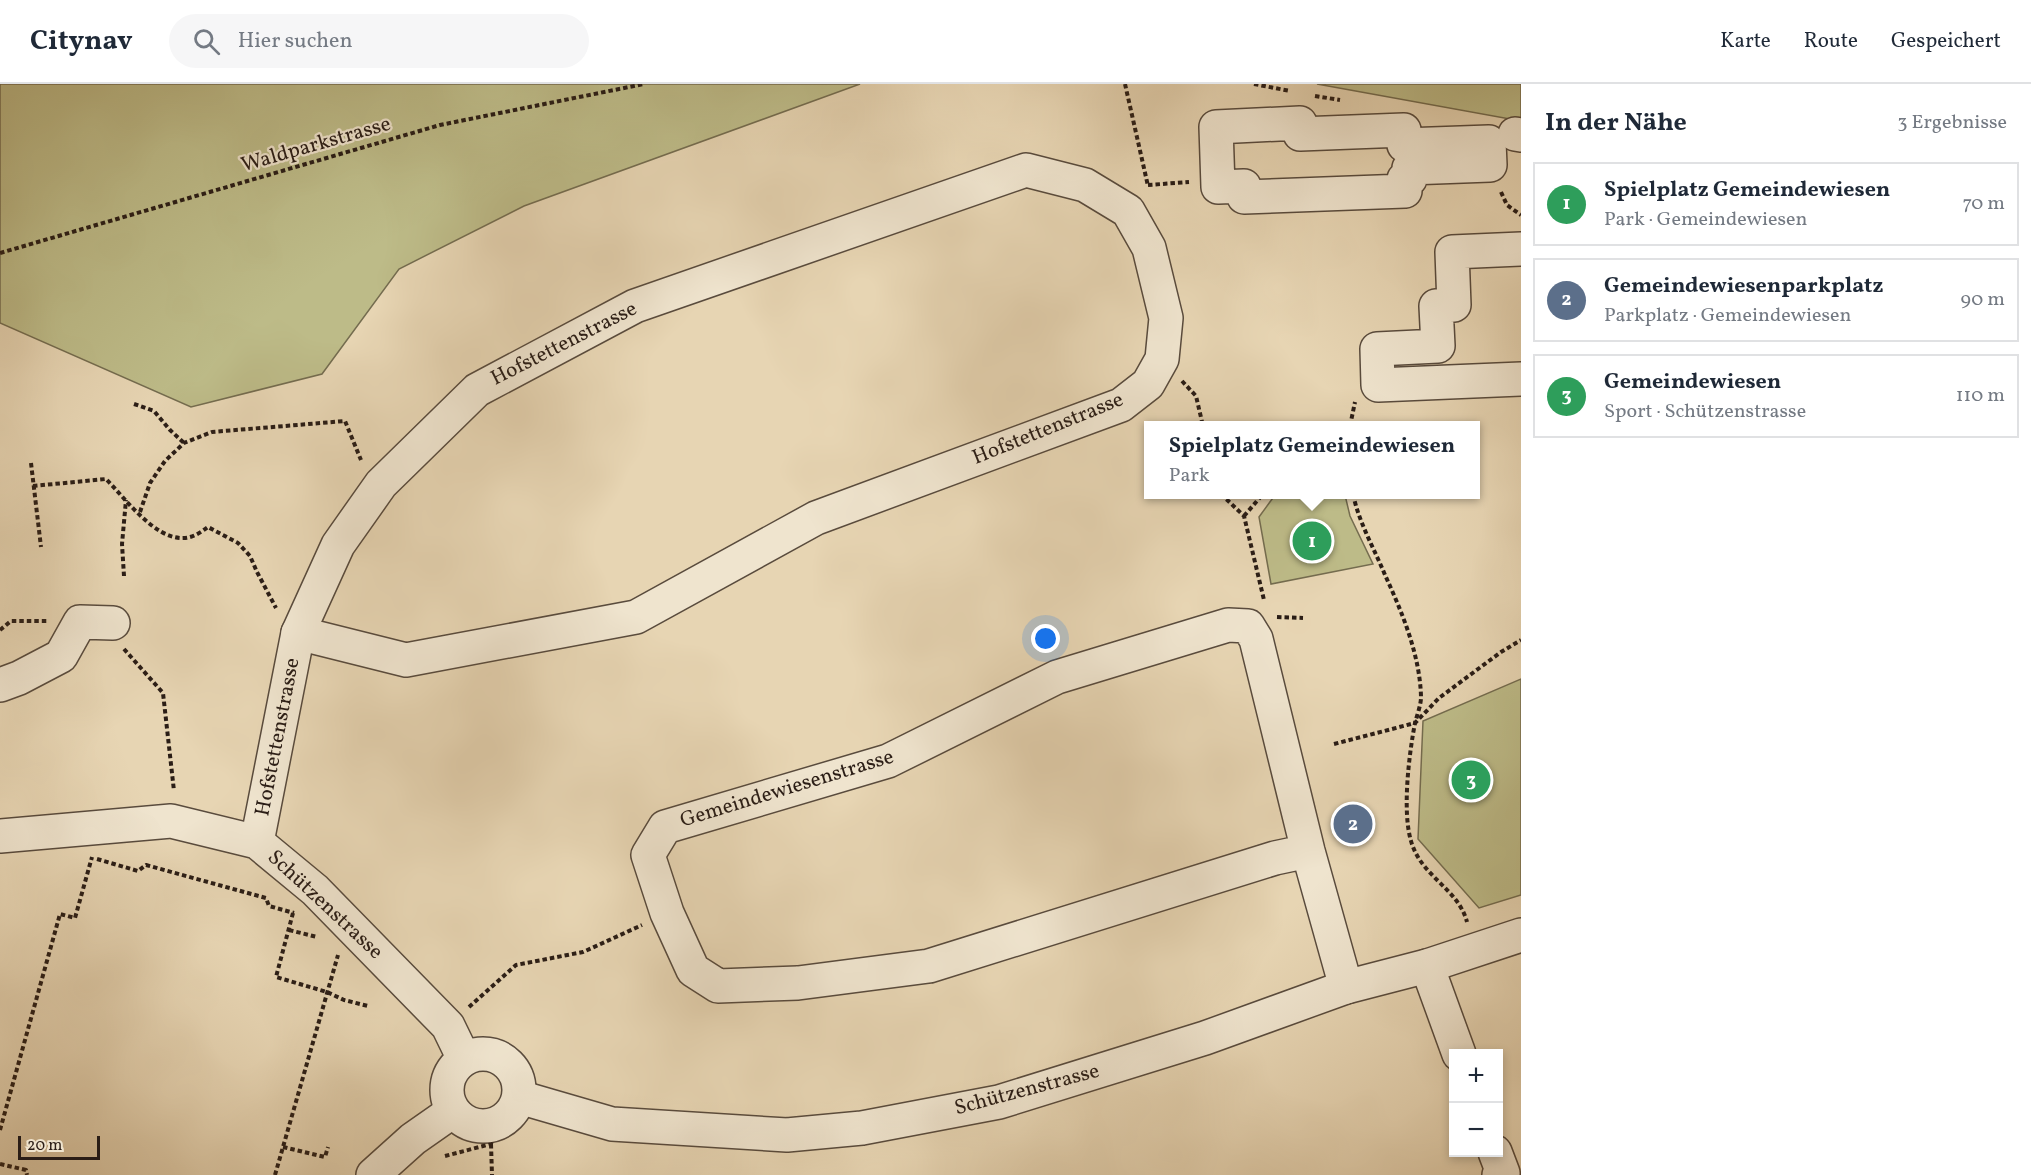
<!DOCTYPE html>
<html lang="de">
<meta charset="utf-8">
<style>
body{margin:0;font-family:Vollkorn,serif;background:#f6f6f7;color:#1f2937}
.controls{position:absolute;right:18px;bottom:18px;display:grid;overflow:hidden;border-radius:0px;box-shadow:0 3px 9px #0003}
.controls button{width:54px;height:54px;display:grid;place-items:center;padding:0;border:0;border-bottom:2px solid #e0e1e3;background:#fff;color:#1f2937;font:30px sans-serif}
.scale{position:absolute;left:18px;bottom:15px;width:82px;box-sizing:border-box;padding-left:6px;border:3px solid #2a1d16;border-top:0;font-size:16px;line-height:21px;white-space:nowrap;color:#2a1d16;-webkit-text-stroke:4px #efe4ce;paint-order:stroke}
.you{position:absolute;left:1046px;top:555px;width:21px;height:21px;margin:-15px;border:4px solid #fff;border-radius:50%;background:#1a73e8;box-shadow:0 0 0 9px #1a73e833}
.badge{display:grid;place-items:center;width:39px;height:39px;border-radius:50%;background:#1a73e8;color:#fff;font-size:20px;font-weight:700}
.pin{position:absolute;translate:-50% -50%;border:3px solid #fff;box-shadow:0 2px 6px #0006}
.popup{position:absolute;left:1144px;top:337px;width:336px;height:78px;box-sizing:border-box;display:grid;place-content:center;border-radius:0px;background:#fff;filter:drop-shadow(0 2px 4px #0005);font-size:20px;white-space:nowrap;color:#747a83}
.popup b{font-size:22px;color:#1f2937}
.popup::after{content:'';position:absolute;left:50%;top:100%;margin-left:-12px;border:12px solid transparent;border-top-color:#fff}
.list{margin:0;padding:0;list-style:none}
h2{display:flex;justify-content:space-between;align-items:center;height:78px;margin:0;padding:0 24px;font-size:26px}
h2 small{font-size:20px;font-weight:400;color:#747a83}
.list li{display:grid;grid-template-columns:39px 1fr auto;gap:18px;align-items:center;box-sizing:border-box;height:84px;margin:0 12px 12px;padding:0 12px;border:2px solid #e0e1e3;border-radius:0px}
.list b{display:block;font-size:22px;white-space:nowrap}
.list p{margin:0;font-size:20px;white-space:nowrap;color:#747a83}
.list em{font-size:20px;font-style:normal;color:#747a83}
.icon{flex:none;width:33px;height:33px;fill:none;stroke:currentColor;stroke-width:2;stroke-linecap:round;stroke-linejoin:round}
.map{position:relative;flex:none;width:1521px;height:1091px;overflow:hidden}
header{display:flex;align-items:center;gap:36px;box-sizing:border-box;height:84px;padding:0 30px;background:#fff;border-bottom:2px solid #e0e1e3}
header strong{font-size:28px}
nav{display:flex;gap:33px;margin-inline-start:auto;font-size:21px}
.search{width:420px;height:54px;background:#f6f6f7;display:flex;align-items:center;gap:15px;box-sizing:border-box;padding:0 21px;border-radius:33px;color:#747a83;font-size:22px}
main{display:flex}
aside{flex:1;background:#fff}
.map>svg:first-child{display:block}
.green{fill:#bdbb88;stroke:#746c4f;stroke-width:1.5}
.lines{fill:none;stroke-linecap:round;stroke-linejoin:round}
.minor-casing{stroke:#594b3d;stroke-width:36}
.path{stroke:#2a1d16;stroke-width:4;stroke-dasharray:4.5 3;stroke-linecap:butt}
.minor{stroke:#efe4ce;stroke-width:33}
.labels{text-anchor:middle;dominant-baseline:central;stroke-width:4.5;stroke-linejoin:round;paint-order:stroke}
.street-label{font-size:21px;fill:#2a1d16;stroke:#efe4ce}
</style>
<header>
<strong>Citynav</strong>
<div class="search"><svg class="icon" aria-label="search" viewBox="0 0 24 24"><circle cx="10" cy="10" r="6"/><path d="M15 15l6 6"/></svg>Hier suchen</div>
<nav><a>Karte</a><a>Route</a><a>Gespeichert</a></nav>
</header>
<main>
<div class="map">
<svg width="1521" height="1091" viewBox="0 0 1521 1091">
<rect width="100%" height="100%" fill="#e7d5b3"/>
<filter id="stains"><feTurbulence type="fractalNoise" baseFrequency=".00333" numOctaves="4"/><feColorMatrix values="0 0 0 0 .2 0 0 0 0 .09 0 0 0 0 .02 0 0 0 .5 -.17"/></filter>
<radialGradient id="worn" r=".72"><stop offset=".6" stop-color="#630" stop-opacity="0"/><stop offset="1" stop-color="#630" stop-opacity=".3"/></radialGradient>
<g class="green">
<path d="M0 0H860L524 122 399 185 322 290 191 323 0 239Z"/>
<path d="M1317 0H1521V37Z"/>
<path d="M1275 411H1345L1350 432 1373 480 1271 500 1259 433Z"/>
<path d="M1521 595V811L1479 824 1418 755 1423 637Z"/>
</g>
<g class="lines">
<g class="minor-casing">
<g id="minor">
<path d="M1300 39V50L1404 46V61L1489 58 1490 81 1409 84 1410 95H1404L1405 107 1244 113V102L1218 103 1216 43Z"/>
<path d="M1515 50 1521 51"/>
<path d="M1026 86 1085 101 1128 127 1149 164 1166 234 1162 275 1148 300 1121 321 816 434 636 533 406 576 298 549 338 461 381 400 477 306 635 222Z"/>
<path d="M1521 165 1452 168 1454 221 1436 222 1438 262 1377 265 1378 301 1521 295"/>
<path d="M0 601 19 594 61 572 80 538 113 539"/>
<path d="M0 752 171 737 257 758 315 806 448 942 464 975"/>
<path d="M257 758 298 549"/>
<path d="M1308 767 1275 774 929 882 798 899 718 902 693 886 667 829 648 771 665 743 888 677 1057 593 1228 541 1248 542 1256 555 1308 767 1346 903"/>
<path d="M1427 882 1459 970"/>
<circle cx="483" cy="1006" r="36"/>
<path d="M519 1013 612 1040 787 1051 862 1044 999 1018 1205 954 1346 903 1427 882 1521 851"/>
<path d="M1495 1068 1503 1089 1499 1091"/>
<path d="M373 1091 413 1055 453 1027"/>
</g>
</g>
<g class="path">
<path d="M1125 0 1148 102"/>
<path d="M1254 0 1290 7"/>
<path d="M1315 12 1340 16"/>
<path d="M1148 101 1189 98"/>
<path d="M1501 108 1507 121 1521 131"/>
<path d="M0 169 440 41 644 0"/>
<path d="M1182 297 1196 312 1203 342"/>
<path d="M134 320 154 327 170 346 184 359"/>
<path d="M1350 342 1355 318"/>
<path d="M31 379 41 463"/>
<path d="M33 402 106 395C125 414 154 455 183 454 193 454 201 448 208 443L238 459 250 472 257 488 276 524"/>
<path d="M1221 410 1244 432 1264 516"/>
<path d="M1353 410C1359 439 1374 464 1385 491 1402 528 1420 571 1421 613 1421 621 1417 631 1415 639 1409 670 1402 727 1411 757 1421 793 1458 804 1467 838"/>
<path d="M140 428 150 399 165 377 184 359 212 348 345 337 361 376"/>
<path d="M1244 432 1263 410"/>
<path d="M124 492 122 460 126 416"/>
<path d="M1277 533 1303 534"/>
<path d="M0 546 11 537H47"/>
<path d="M124 565 163 609 174 707"/>
<path d="M1334 660 1415 639 1439 614 1501 568 1521 556"/>
<path d="M97 775 138 787 146 781 266 814 269 822 294 829"/>
<path d="M293 829 276 893 327 908 344 916 368 922"/>
<path d="M289 846 317 853"/>
<path d="M469 923 516 881 583 868 642 841"/>
<path d="M0 1046 60 830 75 834 92 773"/>
<path d="M491 1060 492 1091"/>
<path d="M283 1063 325 1073 328 1063"/>
<path d="M445 1072 491 1060 495 1040"/>
<path d="M0 1080 26 1086 27 1091"/>
<path d="M275 1091 338 871"/>
</g>
<use href="#minor" class="minor"/>
</g>
<g class="labels">
<g class="street-label">
<text transform="translate(316 61) rotate(-16)">Waldparkstrasse</text>
<text transform="translate(564 260) rotate(-27)">Hofstettenstrasse</text>
<text transform="translate(1048 345) rotate(-22)">Hofstettenstrasse</text>
<text transform="translate(278 653) rotate(-79)">Hofstettenstrasse</text>
<text transform="translate(787 705) rotate(-17)">Gemeindewiesenstrasse</text>
<text transform="translate(325 821) rotate(43)">Schützenstrasse</text>
<text transform="translate(1027 1006) rotate(-15)">Schützenstrasse</text>
</g>
</g>
<rect width="100%" height="100%" filter="url(#stains)"/>
<rect width="100%" height="100%" fill="url(#worn)"/>
</svg>
<div class="controls">
<button>+</button>
<button>−</button>
</div>
<div class="scale">20 m</div>
<div class="you"></div>
<div class="pin badge" style="left:1312px;top:457px;background:#2e9e5b">1</div>
<div class="popup"><b>Spielplatz Gemeindewiesen</b>Park</div>
<div class="pin badge" style="left:1353px;top:740px;background:#5c6f8a">2</div>
<div class="pin badge" style="left:1471px;top:696px;background:#2e9e5b">3</div>
</div>
<aside>
<h2>In der Nähe<small>3 Ergebnisse</small></h2>
<ul class="list">
<li><span class="badge" style="background:#2e9e5b">1</span><div><b>Spielplatz Gemeindewiesen</b><p>Park · Gemeindewiesen</p></div><em>70 m</em></li>
<li><span class="badge" style="background:#5c6f8a">2</span><div><b>Gemeindewiesenparkplatz</b><p>Parkplatz · Gemeindewiesen</p></div><em>90 m</em></li>
<li><span class="badge" style="background:#2e9e5b">3</span><div><b>Gemeindewiesen</b><p>Sport · Schützenstrasse</p></div><em>110 m</em></li>
</ul>
</aside>
</main>
